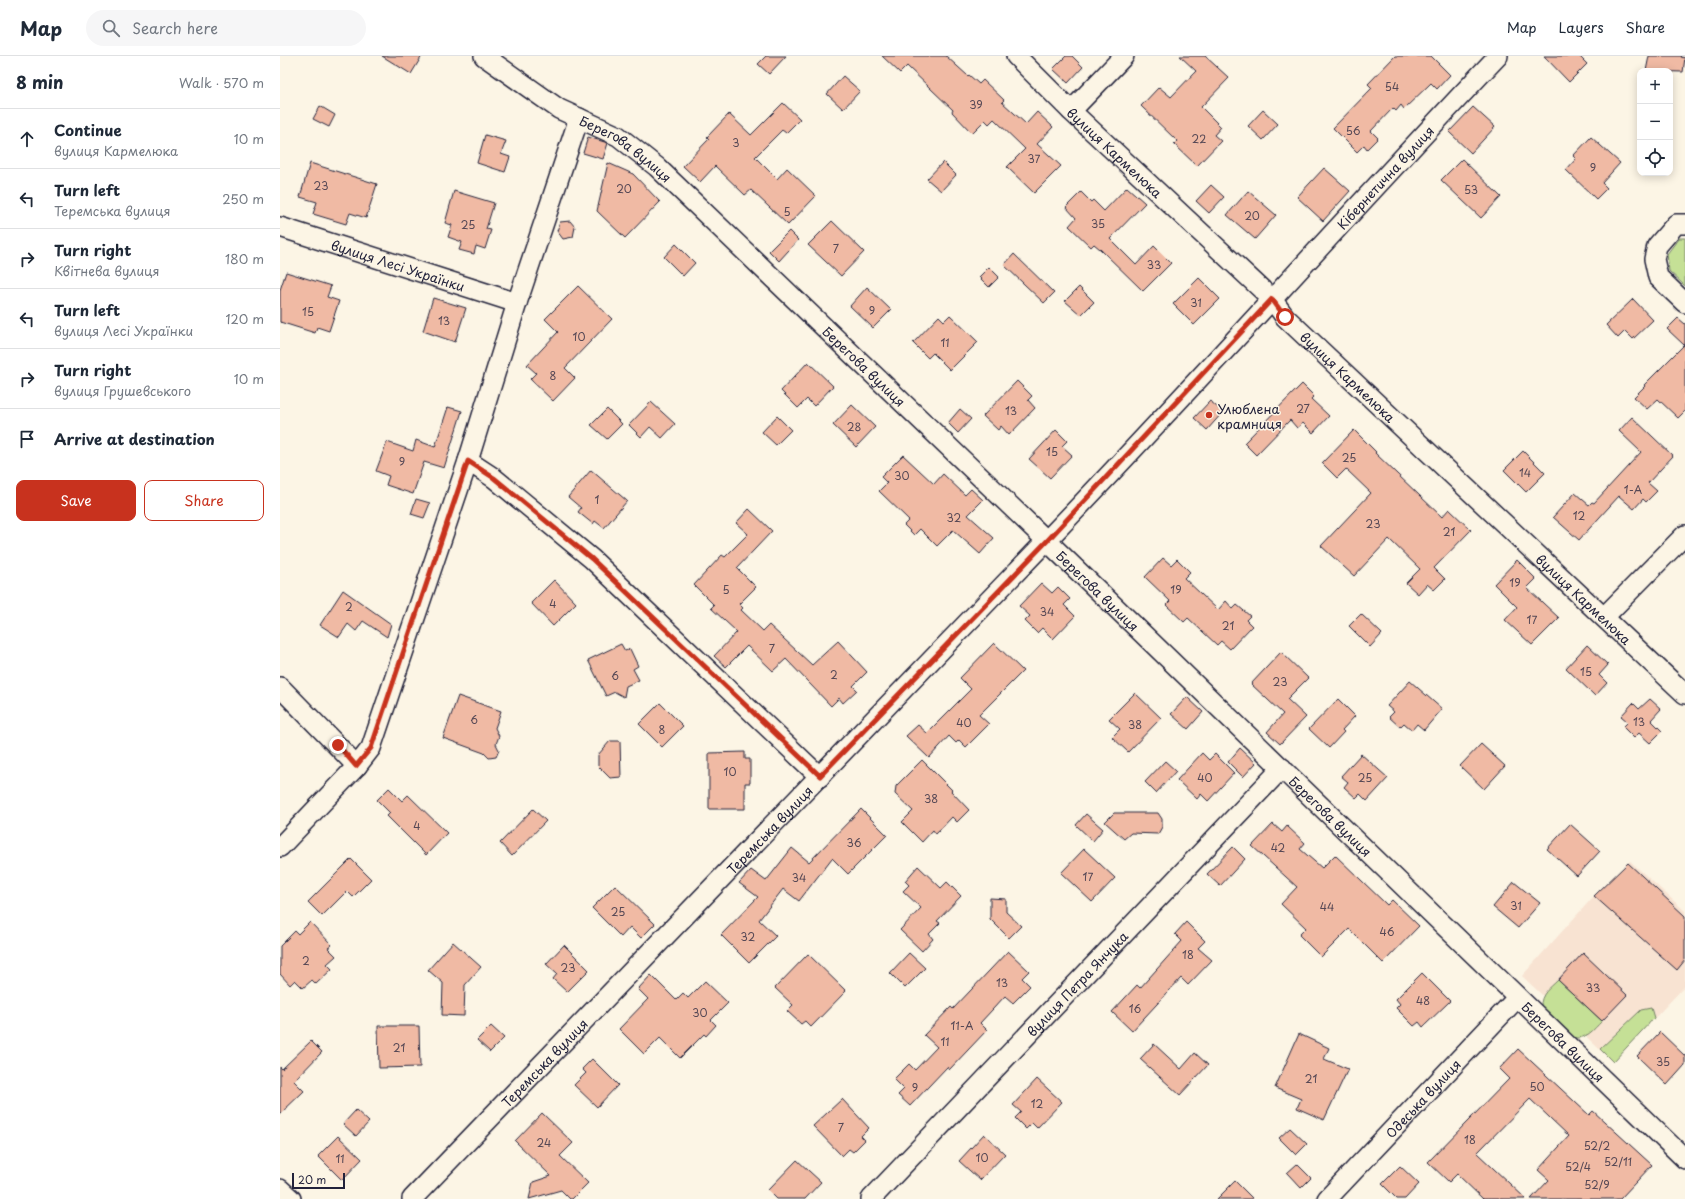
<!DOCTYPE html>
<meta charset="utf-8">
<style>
body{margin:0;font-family:"Playpen Sans",sans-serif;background:#f6f6f7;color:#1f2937}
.controls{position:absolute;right:12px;top:12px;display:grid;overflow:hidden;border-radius:8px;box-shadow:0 2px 10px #0003}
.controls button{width:36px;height:36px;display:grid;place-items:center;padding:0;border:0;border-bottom:1px solid #e0e1e3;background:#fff;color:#1f2937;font:20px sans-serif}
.scale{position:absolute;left:12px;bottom:10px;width:53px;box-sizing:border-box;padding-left:4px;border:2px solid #22223b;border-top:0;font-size:11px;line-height:14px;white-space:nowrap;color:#22223b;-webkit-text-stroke:3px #fcf5e5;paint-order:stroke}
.stop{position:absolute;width:12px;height:12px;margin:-9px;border:3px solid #c8321e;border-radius:50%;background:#fff}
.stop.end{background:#c8321e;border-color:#fff;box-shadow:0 1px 4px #0008}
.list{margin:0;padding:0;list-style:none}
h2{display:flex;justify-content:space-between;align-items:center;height:52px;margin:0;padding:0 16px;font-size:17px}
h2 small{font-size:13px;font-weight:400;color:#747a83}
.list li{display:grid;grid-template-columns:26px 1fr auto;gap:12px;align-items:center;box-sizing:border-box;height:60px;padding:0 16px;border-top:1px solid #e0e1e3}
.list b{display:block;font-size:15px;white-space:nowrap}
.list p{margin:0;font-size:13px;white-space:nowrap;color:#747a83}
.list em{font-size:13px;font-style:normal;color:#747a83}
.actions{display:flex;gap:8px;padding:12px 16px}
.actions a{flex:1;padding:9px 0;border:1px solid #c8321e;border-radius:8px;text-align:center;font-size:14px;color:#c8321e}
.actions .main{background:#c8321e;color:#fff}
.icon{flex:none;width:22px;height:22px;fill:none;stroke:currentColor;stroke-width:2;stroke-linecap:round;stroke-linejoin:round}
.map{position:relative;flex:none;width:1405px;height:1143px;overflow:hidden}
header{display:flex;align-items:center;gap:24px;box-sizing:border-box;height:56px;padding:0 20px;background:#fff;border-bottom:1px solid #e0e1e3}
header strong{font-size:19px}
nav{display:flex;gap:22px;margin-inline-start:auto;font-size:14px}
.search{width:280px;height:36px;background:#f6f6f7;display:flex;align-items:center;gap:10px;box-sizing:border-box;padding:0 14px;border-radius:22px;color:#747a83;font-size:15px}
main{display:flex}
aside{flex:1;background:#fff}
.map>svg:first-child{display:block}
.built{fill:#f8e3d2}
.green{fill:#c5e096;stroke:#748168}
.building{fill:#f0baa4;stroke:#22223b}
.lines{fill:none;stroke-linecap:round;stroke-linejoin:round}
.street-casing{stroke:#22223b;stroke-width:22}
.street{stroke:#fcf5e5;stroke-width:19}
.route{stroke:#c8321e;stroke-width:5}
.poi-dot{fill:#c8321e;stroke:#fcf5e5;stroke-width:1.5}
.labels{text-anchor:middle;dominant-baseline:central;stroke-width:3;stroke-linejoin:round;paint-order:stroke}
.number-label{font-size:11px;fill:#564855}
.street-label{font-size:13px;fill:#22223b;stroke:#fcf5e5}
.poi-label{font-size:13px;fill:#22223b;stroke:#fcf5e5;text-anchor:start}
</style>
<header>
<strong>Map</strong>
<div class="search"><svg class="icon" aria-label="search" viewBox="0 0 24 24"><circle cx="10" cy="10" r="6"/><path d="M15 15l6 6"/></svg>Search here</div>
<nav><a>Map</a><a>Layers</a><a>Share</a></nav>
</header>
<main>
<aside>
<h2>8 min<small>Walk · 570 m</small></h2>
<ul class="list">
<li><svg class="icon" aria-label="ahead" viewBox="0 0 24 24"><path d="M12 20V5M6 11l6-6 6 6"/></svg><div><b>Continue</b><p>вулиця Кармелюка</p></div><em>10 m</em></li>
<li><svg class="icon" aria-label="left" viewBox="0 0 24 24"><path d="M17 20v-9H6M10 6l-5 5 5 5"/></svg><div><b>Turn left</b><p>Теремська вулиця</p></div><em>250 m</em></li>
<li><svg class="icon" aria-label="right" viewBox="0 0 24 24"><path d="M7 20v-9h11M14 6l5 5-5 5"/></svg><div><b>Turn right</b><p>Квітнева вулиця</p></div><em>180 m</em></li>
<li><svg class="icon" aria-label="left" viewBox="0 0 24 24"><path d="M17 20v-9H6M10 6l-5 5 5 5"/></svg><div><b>Turn left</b><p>вулиця Лесі Українки</p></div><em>120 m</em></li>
<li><svg class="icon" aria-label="right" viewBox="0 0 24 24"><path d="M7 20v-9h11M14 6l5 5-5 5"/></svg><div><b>Turn right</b><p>вулиця Грушевського</p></div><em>10 m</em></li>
<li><svg class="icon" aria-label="arrive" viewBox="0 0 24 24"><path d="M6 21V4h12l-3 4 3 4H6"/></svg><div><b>Arrive at destination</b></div></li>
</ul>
<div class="actions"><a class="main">Save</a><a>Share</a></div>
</aside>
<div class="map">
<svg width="1405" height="1143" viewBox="0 0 1405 1143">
<rect width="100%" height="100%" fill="#fcf5e5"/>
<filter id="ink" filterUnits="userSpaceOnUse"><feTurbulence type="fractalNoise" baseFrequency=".025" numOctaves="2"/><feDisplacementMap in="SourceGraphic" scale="8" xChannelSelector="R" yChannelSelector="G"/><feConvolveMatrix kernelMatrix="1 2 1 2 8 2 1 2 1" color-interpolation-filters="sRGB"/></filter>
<g filter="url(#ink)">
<path class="built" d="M1350 805 1405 855V930L1333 1006 1242 920 1314 840Z"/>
<g class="green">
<path d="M1399 182H1405V230L1389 215 1387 198Z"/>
<path d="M1278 924 1322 965C1313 974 1307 983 1294 982L1261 951C1260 938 1270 932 1278 924Z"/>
<path d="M1371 952 1374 962 1333 1006 1320 993 1361 954Z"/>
</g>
<g class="building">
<path d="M102 0H142L131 18Z"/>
<path d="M486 0H506L489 18 478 8Z"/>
<path d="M602 0H666L688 20 689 19 699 28 703 24 724 44 722 46 746 68 757 56 773 71 757 88 781 110 754 137 727 111 745 93 714 63 709 68 705 64 692 77 672 56 673 54 627 10 620 17Z"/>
<path d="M786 0H792L803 11 788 27 773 13Z"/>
<path d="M900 0H925L949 22 921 51 941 71 934 79 941 85 917 110 894 88 897 85 861 50 879 31 891 41 916 15Z"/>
<path d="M1115 0H1151L1170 19 1157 33 1151 27 1124 53 1121 49 1116 55 1113 52 1091 75 1098 82 1087 93 1084 89 1077 96 1053 72 1092 32 1088 28Z"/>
<path d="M1264 0H1299L1307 8 1289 26Z"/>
<path d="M1369 0H1402L1401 1 1405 2 1403 16 1366 15Z"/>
<path d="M563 20 580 35 563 53 547 38Z"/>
<path d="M503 47 520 63 506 77 502 74 475 101 497 123 507 112 536 140 508 169 471 134 465 139 435 110 420 126 403 110 429 83 427 81 449 58 471 79Z"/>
<path d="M40 50 55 59 49 71 33 63Z"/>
<path d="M1193 51 1215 71 1191 97 1169 76Z"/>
<path d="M983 54 998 68 983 84 968 70Z"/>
<path d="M205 79 226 85 221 98 230 101 225 116 197 107Z"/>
<path d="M308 81 328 87 323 103 303 97Z"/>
<path d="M1311 81 1340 107 1322 127 1327 132 1316 143 1286 114 1296 103 1293 100Z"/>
<path d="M1182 103 1221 141 1201 162 1161 124Z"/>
<path d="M663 106 676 119 661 135 647 123Z"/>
<path d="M30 107 97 128 86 162 70 157 66 168 33 158 37 146 20 141Z"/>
<path d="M328 107 353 118 380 146 345 182 317 155Z"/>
<path d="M1044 112 1070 135 1043 165 1017 141Z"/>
<path d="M931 129 944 141 929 157 916 145Z"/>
<path d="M847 131 865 147 830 183 856 209 874 190 891 207 863 235 820 193 814 188 811 191 789 170 796 162 786 151 801 136 811 146 813 144 824 155Z"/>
<path d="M174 135 214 147 206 173 211 174 205 193 196 190 194 198 179 194 182 186 168 181 172 169 165 167Z"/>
<path d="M968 135 996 159 975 183 947 159Z"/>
<path d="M290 165 295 171 293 181 283 183 277 175 280 166Z"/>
<path d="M552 165 584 196 561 220 528 189Z"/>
<path d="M509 175 518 184 499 205 489 195Z"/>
<path d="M396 188 415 207 403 220 384 201Z"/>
<path d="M734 198 774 237 764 247 724 209Z"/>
<path d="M709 211 719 221 709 231 699 221Z"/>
<path d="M6 216 51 230 47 241 59 245 49 275 37 271 35 277 0 266V234Z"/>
<path d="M919 222 940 243 914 269 893 248Z"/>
<path d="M298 230 332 263 285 312 295 322 273 345 250 323 256 317 247 309 278 276 265 263Z"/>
<path d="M587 231 611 254 593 272 570 250Z"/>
<path d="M799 231 814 246 801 259 785 245Z"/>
<path d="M153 242 186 252 175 286 143 275Z"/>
<path d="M1353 243 1373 264 1353 283 1345 275 1338 282 1326 269Z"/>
<path d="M670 259 698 286 670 314 653 297 648 302 633 287 659 260 664 265Z"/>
<path d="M1398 262 1405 268V355L1398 362 1378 343 1367 353 1354 341 1365 330 1364 329 1404 289 1387 273Z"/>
<path d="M528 306 553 330 534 350 527 343 518 352 501 335Z"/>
<path d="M737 325 752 340 748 344 755 352 729 379 721 370 718 374 703 360Z"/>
<path d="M1022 328 1034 340 1031 343 1049 360 1033 377 1023 367 1017 372 1010 364 976 399 964 387Z"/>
<path d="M930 345 943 356 927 374 914 362Z"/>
<path d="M371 346 395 368 382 382 370 371 361 381 349 369Z"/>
<path d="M572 349 595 371 576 391 553 369Z"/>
<path d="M168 351 182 355 164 412 144 406 133 438 106 429 109 420 96 415 107 386 133 395 136 384 155 391Z"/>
<path d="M327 353 342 368 327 383 311 369Z"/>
<path d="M680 353 691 363 678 377 668 367Z"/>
<path d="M497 360 511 374 496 389 482 376Z"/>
<path d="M1352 361 1393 400 1368 427 1377 435 1366 446 1363 443 1354 453 1339 440 1299 484 1273 461 1295 437 1309 449 1312 446 1314 447 1361 396 1339 375Z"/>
<path d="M776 374 787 385 782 390 792 399 770 422 749 403Z"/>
<path d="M1074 374 1096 396 1095 397 1162 461 1169 453 1191 474 1154 512 1165 523 1154 534 1147 528 1138 538 1126 527 1140 513 1109 483 1074 520 1041 490 1091 437 1066 413 1057 422 1042 407Z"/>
<path d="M1243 395 1265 417 1246 436 1224 414Z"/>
<path d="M623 399 654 428 663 418 685 439 691 433 703 444 688 459 714 482 700 498 673 474 657 490 640 473 634 479 624 469 629 464 599 435 607 427 601 421Z"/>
<path d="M311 414 347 445 324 472 315 465 313 468 298 456 301 452 288 441Z"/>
<path d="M136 443 150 447 144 462 131 458Z"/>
<path d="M469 453 492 475 457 512 476 531 459 548 463 552 461 554 483 575 489 569 532 609 558 585 587 616 573 630 577 634 563 647 559 642 551 650 506 603 493 615 467 590 446 611 434 600 457 576 431 552 434 549 414 529 442 499 445 501 468 478 456 467Z"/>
<path d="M883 502 891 509 897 503 910 516 904 522 938 554 946 545 953 553 957 549 970 560 966 564 972 570 950 593 941 585 937 589 908 562 904 566 886 549 890 545 865 521Z"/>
<path d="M1237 504 1256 523 1247 532 1279 562 1252 589 1225 564 1237 551 1214 528Z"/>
<path d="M274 524 296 547 273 570 251 547Z"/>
<path d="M761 527 772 537 778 531 790 543 784 549 795 560 773 583 762 572 757 577 745 565 750 560 739 550Z"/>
<path d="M63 534 111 568 107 581 83 565 76 575 68 568 59 581 40 569Z"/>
<path d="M1081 558 1102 578 1090 591 1069 570Z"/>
<path d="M714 587 743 615 699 659 709 668 686 691 679 684 676 687 669 680 649 702 626 680 638 669 647 677 691 633 680 622Z"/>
<path d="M341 588 345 595 350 593 358 610 353 613 359 624 346 630 344 641 335 636 326 640 308 604Z"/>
<path d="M1307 589 1328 609 1319 619 1327 627 1315 640 1286 612Z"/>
<path d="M1001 596 1028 622 1007 643 1026 661 1000 688 987 676 1003 658 971 628Z"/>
<path d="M1130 625 1162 653 1144 674 1137 668 1132 674 1124 667 1120 671 1109 661 1114 656 1107 650Z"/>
<path d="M855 637 881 662 848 696 832 681 840 673 829 663Z"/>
<path d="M178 640 221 655 215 672 219 680 216 688 219 694 216 701 209 702 204 697 163 682Z"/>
<path d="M907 641 923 656 908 673 891 658Z"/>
<path d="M1058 643 1075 660 1062 674 1064 676 1049 692 1029 673Z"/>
<path d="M1370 643 1381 653 1371 664 1382 675 1370 687 1359 677 1354 682 1343 671 1348 666 1341 660 1353 647 1359 653Z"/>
<path d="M380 647 403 670 382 691 359 668Z"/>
<path d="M330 685H340L341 721 330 722 318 710V699Z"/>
<path d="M1201 688 1225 710 1204 733 1180 710Z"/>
<path d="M960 692 976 707 963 721 948 706Z"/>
<path d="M465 696V703H470V727H465V753H429V697Z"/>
<path d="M922 697 929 704 935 698 954 717 928 745 921 738 917 743 897 724Z"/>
<path d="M1081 698 1108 722 1087 745 1080 738 1076 742 1064 731 1068 726 1061 720Z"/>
<path d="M642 704 672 734 671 735 689 754 677 766 672 761 656 778 653 774 642 786 622 766 633 755 615 738 616 730Z"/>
<path d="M885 705 896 715 876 737 865 726Z"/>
<path d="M109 732 122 745 128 739 167 777 146 799 107 760 110 757 97 744Z"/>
<path d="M253 753 266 765 232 800 220 787Z"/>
<path d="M581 753 607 779 568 818 552 802 519 845 503 833 479 864 496 880 469 907 441 879 478 841 459 827 471 814 486 825 512 792 529 806Z"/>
<path d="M834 757H878L882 763V771L878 778 851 777 844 783 825 766Z"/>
<path d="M806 758 823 773 813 785 796 769Z"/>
<path d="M993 768 1002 776 1007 770 1025 787 1020 793 1042 812 1055 799 1107 849 1112 844 1139 870 1103 907 1069 873 1041 901 1019 879 1026 872 1001 848 1017 831 972 790Z"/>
<path d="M1290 768 1320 795 1297 820 1267 793Z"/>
<path d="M953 791 965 803 940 830 927 818Z"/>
<path d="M804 793 835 822 812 846 781 817Z"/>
<path d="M71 803 91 823 73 841 67 835 42 860 28 846Z"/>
<path d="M1348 807 1405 860V904L1397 914 1314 840Z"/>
<path d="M638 810 661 832 667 826 681 840 657 865 660 867 649 878 653 883 642 895 620 874 641 852 623 835 629 829 625 825Z"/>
<path d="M1234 826 1260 847 1238 872 1213 851Z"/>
<path d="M335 829 375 868 361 882 350 871 341 881 312 852Z"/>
<path d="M710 842 726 843V856L741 870 729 882 710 863Z"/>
<path d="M30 866 52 889 48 892 56 900 47 908 52 913 36 928 32 924 23 932 15 924 10 929 0 918V890L15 875 18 878Z"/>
<path d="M906 866 925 885 918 892 932 904 908 929 901 922 852 975 832 956 857 929 860 932 902 885 895 878Z"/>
<path d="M173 886 201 911 185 929 184 960 162 959 163 927 148 914Z"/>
<path d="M284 889 309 914 287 936 273 923 277 918 266 908Z"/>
<path d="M728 895 749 915 742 922 750 930 733 947 725 940 700 967 707 974 669 1014 667 1011 630 1050 618 1039 624 1033 614 1023 629 1008 635 1014 657 991 644 979 671 951 673 953Z"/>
<path d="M629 897 645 912 625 932 610 917Z"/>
<path d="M1303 897 1347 939 1322 965 1278 924Z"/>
<path d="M528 898 566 935 531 971 525 965 521 968 507 955 513 949 495 932Z"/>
<path d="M1142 917 1170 945 1143 971 1139 966 1134 970 1116 952 1120 948 1116 943Z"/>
<path d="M371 919 396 944 403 937 408 942 425 925 448 947 431 964 436 969 426 980 424 978 400 1002 380 982 364 998 339 973 368 943 358 933Z"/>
<path d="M98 970H139L140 1011 99 1012Z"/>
<path d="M211 970 224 982 210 996 197 984Z"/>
<path d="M1380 976 1405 1000V1009L1387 1029 1357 1000Z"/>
<path d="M1019 978 1049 992 1044 1003 1068 1013 1044 1064 1017 1052 1021 1043 995 1032Z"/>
<path d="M31 985 42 996 14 1025 24 1035 0 1058V1011L2 1013Z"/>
<path d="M874 988 901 1013 915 997 928 1009 900 1039 860 1003Z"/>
<path d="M1238 993 1309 1059 1313 1055 1372 1109 1340 1143H1251L1269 1124 1258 1114 1289 1080 1250 1043 1197 1097 1246 1143H1203L1177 1118 1169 1126 1148 1106 1229 1023 1219 1013Z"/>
<path d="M312 1003 338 1029 317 1051 294 1029 306 1017 302 1013Z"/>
<path d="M757 1023 782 1046 757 1072 752 1067 746 1073 735 1062 741 1056 733 1049Z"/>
<path d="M562 1043 589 1072 581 1080 585 1084 573 1096 569 1093 562 1100 533 1070Z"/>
<path d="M76 1054 89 1066 76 1080 63 1068Z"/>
<path d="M262 1057 293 1087 280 1100 308 1127 292 1143H290L281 1134 249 1143 253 1126 271 1120 235 1085Z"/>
<path d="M1010 1072 1027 1088 1016 1099 999 1082Z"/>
<path d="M704 1078 725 1098 700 1124 679 1105Z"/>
<path d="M58 1080 82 1103 62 1124 38 1100Z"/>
<path d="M517 1104 541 1126 525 1143H497L488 1134Z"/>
<path d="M1017 1108 1031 1122 1021 1132 1007 1117Z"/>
<path d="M1120 1110 1139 1128 1125 1143H1117L1102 1128Z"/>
<path d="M955 1125 973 1143H937Z"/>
</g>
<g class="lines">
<g class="street-casing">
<g id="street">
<path id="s1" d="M204 0 279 53 338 80 377 111 767 485 1405 1103"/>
<path id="s2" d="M736 0 791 55 992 243 1005 261 1405 638"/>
<path d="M791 55 844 0"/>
<path d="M1405 168H1396L1377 190 1374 203 1378 221 1405 247"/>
<path id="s3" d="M0 171 237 247"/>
<path d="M188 405 214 422 312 503 540 721"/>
<path d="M1324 561 1405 479"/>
<path d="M0 631 77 710"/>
<path d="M0 791 77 710 91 692 188 405 237 247 299 62"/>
<path d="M0 1133 11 1143"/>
<path id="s4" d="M132 1143C345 923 558 703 770 481 922 323 1067 159 1218 0"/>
<path id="s5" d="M591 1143 1002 712"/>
<path id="s6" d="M1047 1143 1237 942"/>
</g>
</g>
<use href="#street" class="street"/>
</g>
</g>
<g class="lines" filter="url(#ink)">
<path class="route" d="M58 689 76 710 91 692 188 405 214 422 312 503 540 720 767 485 992 243 1005 261"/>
</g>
<circle class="poi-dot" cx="929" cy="359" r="4"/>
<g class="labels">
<g class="number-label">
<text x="1112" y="30">54</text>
<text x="696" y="48">39</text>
<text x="1073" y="74">56</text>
<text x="919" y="82">22</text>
<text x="456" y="86">3</text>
<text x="754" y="102">37</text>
<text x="1313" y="111">9</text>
<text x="41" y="129">23</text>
<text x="344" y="132">20</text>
<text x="1191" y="133">53</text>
<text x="507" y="155">5</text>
<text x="972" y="159">20</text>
<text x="818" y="167">35</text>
<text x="188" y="168">25</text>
<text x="556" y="192">7</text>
<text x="874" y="208">33</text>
<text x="916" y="246">31</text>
<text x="592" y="254">9</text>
<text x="28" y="255">15</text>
<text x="164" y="264">13</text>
<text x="299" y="280">10</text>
<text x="665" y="286">11</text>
<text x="273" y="319">8</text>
<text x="1023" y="352">27</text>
<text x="731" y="354">13</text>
<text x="574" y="370">28</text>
<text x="772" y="395">15</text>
<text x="1069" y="401">25</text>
<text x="122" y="405">9</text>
<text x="1245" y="416">14</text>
<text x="622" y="419">30</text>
<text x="1353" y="433">1-А</text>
<text x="317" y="443">1</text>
<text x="1299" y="459">12</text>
<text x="674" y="461">32</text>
<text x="1093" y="467">23</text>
<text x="1169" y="475">21</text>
<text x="1235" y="526">19</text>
<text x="446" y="533">5</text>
<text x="896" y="533">19</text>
<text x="273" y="547">4</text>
<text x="69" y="550">2</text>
<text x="767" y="555">34</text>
<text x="1252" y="563">17</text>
<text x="948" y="569">21</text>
<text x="492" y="592">7</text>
<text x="1306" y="615">15</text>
<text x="554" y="618">2</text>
<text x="335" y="619">6</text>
<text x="1000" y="625">23</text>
<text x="194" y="663">6</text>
<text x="1359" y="665">13</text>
<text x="684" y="666">40</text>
<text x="855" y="668">38</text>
<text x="382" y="673">8</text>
<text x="450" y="715">10</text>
<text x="925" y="721">40</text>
<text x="1085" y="721">25</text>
<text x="651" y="742">38</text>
<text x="137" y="769">4</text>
<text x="574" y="786">36</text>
<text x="998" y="791">42</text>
<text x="808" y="820">17</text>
<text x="519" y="821">34</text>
<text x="1236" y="849">31</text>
<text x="1047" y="850">44</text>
<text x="338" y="855">25</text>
<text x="1107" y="875">46</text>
<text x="468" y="880">32</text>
<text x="908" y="898">18</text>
<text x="26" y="904">2</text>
<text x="288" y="911">23</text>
<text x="722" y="926">13</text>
<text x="1313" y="931">33</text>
<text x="1143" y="944">48</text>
<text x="855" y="952">16</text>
<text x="420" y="956">30</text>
<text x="682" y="969">11-А</text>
<text x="665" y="985">11</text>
<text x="119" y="991">21</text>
<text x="1383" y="1005">35</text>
<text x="1031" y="1022">21</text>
<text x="1257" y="1030">50</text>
<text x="635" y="1031">9</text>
<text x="757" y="1047">12</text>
<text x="561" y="1071">7</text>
<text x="1190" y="1083">18</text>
<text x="264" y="1086">24</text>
<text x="1317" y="1089">52/2</text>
<text x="702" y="1101">10</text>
<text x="60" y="1102">11</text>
<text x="1338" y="1105">52/11</text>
<text x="1298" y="1110">52/4</text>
<text x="1317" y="1128">52/9</text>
</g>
<g class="street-label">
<text stroke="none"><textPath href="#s1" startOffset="170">Берегова вулиця</textPath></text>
<text stroke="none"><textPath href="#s2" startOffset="138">вулиця Кармелюка</textPath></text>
<text stroke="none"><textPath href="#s4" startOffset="1411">Кібернетична вулиця</textPath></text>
<text stroke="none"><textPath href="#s3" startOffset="124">вулиця Лесі Українки</textPath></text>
<text stroke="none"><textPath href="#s1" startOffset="494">Берегова вулиця</textPath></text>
<text stroke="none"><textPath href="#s2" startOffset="462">вулиця Кармелюка</textPath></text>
<text stroke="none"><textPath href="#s1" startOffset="818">Берегова вулиця</textPath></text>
<text stroke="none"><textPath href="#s2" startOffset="786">вулиця Кармелюка</textPath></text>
<text stroke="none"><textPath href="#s1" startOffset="1142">Берегова вулиця</textPath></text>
<text stroke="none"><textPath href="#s4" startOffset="514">Теремська вулиця</textPath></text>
<text stroke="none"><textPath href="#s5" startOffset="298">вулиця Петра Янчука</textPath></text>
<text stroke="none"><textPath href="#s1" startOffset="1466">Берегова вулиця</textPath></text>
<text stroke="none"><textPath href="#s4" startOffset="190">Теремська вулиця</textPath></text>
<text stroke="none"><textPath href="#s6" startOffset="139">Одеська вулиця</textPath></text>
</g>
<g class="poi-label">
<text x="937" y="352">Улюблена<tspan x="937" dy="15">крамниця</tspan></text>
</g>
</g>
</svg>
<div class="controls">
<button>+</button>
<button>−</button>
<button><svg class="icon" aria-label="locate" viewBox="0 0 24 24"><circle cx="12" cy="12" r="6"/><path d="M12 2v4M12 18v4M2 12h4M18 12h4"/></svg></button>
</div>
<div class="scale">20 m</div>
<div class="stop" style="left:1005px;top:261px"></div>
<div class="stop end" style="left:58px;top:689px"></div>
</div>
</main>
